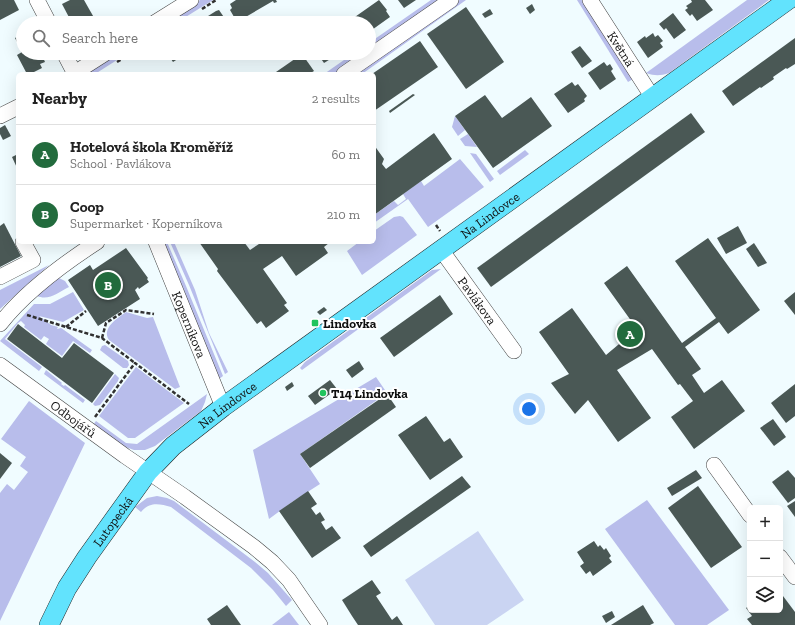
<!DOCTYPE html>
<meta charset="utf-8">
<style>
body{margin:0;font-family:"Zilla Slab",serif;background:#f2f2f2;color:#222}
.controls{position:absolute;right:12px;bottom:12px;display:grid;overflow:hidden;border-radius:6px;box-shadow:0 4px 16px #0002}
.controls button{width:36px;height:36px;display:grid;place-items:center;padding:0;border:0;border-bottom:1px solid #e0e0e0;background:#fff;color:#222;font:20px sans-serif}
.you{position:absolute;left:529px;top:409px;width:14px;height:14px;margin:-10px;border:3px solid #fff;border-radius:50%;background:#1a73e8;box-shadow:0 0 0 6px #1a73e833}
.badge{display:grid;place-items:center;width:26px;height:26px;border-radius:50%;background:#226b3d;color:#fff;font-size:13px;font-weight:700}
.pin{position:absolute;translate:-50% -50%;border:2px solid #fff;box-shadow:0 1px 4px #0006}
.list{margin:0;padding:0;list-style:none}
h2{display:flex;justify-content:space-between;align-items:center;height:52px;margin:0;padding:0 16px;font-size:17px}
h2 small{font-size:13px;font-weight:400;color:#767676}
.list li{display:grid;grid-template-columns:26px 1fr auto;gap:12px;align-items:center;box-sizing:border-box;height:60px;padding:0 16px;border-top:1px solid #e0e0e0}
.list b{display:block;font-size:15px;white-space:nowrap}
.list p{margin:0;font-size:13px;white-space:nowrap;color:#767676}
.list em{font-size:13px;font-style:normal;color:#767676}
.icon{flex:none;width:22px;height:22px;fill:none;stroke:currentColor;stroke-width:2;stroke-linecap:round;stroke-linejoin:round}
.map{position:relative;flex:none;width:795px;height:625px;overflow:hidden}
.search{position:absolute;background:#fff;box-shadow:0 4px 16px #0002;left:16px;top:16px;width:360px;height:44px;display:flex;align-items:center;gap:10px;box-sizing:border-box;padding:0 14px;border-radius:22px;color:#767676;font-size:15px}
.panel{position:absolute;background:#fff;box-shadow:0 4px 16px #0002;left:16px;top:72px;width:360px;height:172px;border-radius:6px}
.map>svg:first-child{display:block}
.green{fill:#b8bdeb}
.pitch{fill:#cad4f2}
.building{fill:#4a5855}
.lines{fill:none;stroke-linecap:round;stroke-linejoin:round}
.minor-casing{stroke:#424242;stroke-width:16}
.major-casing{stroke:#202020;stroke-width:20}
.path{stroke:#313131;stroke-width:2.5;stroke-dasharray:4 2;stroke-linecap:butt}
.minor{stroke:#fff;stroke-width:15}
.major{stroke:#62e3fd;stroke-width:19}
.poi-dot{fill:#21c45d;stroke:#fff;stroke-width:1.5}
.labels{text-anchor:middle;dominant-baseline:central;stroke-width:4;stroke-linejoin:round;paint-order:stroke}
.street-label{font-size:13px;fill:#0f0f0f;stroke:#fff}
.poi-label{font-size:13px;font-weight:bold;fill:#0f0f0f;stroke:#fff;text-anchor:start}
</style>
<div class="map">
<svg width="795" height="625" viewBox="0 0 795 625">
<rect width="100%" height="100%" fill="#f0fcff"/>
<g class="green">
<path d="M200 0H213L176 23H163Z"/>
<path d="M431 0H444L369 52V43Z"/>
<path d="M457 0H466L362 74H350Z"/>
<path d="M577 0H585L633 79 628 82Z"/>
<path d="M747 0H769L669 73C660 76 655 76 646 73Z"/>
<path d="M116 53H128L95 74H87L90 69Z"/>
<path d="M354 53H367L336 74H324Z"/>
<path d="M455 116 465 130 458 136 452 127Z"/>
<path d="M468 134 477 147 465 146 460 139Z"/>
<path d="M525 150 529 154 500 175 497 171Z"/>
<path d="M470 153 476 154 494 179 490 182Z"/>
<path d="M460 159 484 187 428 227 408 199 374 223V215L394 201 398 205 406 199 403 194 421 181 424 186Z"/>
<path d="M400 216 403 217 417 235 362 275 347 251 359 242H374V231L394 217Z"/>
<path d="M163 242H167L186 286 223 376 219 379 216 374 183 288Z"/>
<path d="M170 242H174L195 290 209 333 228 372 225 374 189 285Z"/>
<path d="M49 265 0 309V290Z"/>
<path d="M441 269 302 370 300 368 305 362 432 270Z"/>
<path d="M59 278 65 281 69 287C59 292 49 301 37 296L36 295Z"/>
<path d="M73 292 84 310 63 322 39 316 51 325 58 327 57 329 61 328 64 330 92 350 90 353 73 341 62 356 46 344 49 339 44 336 41 340 24 327 25 325 21 321 18 323 5 339 42 367 39 371 0 341 34 304H50Z"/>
<path d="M126 312 147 318 153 317 180 387 175 389 109 340C101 328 118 318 126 312Z"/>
<path d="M105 345 128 361 129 365 127 368H123L100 350 102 346Z"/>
<path d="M136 367 184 403 135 438H128L99 416Z"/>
<path d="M46 370 62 383 61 384 64 386 65 385 85 400 83 403 44 374Z"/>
<path d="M115 374 119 378 118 381 100 405 95 406 93 404Z"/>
<path d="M376 377 387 393 300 454 320 484 292 502 269 519 253 450Z"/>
<path d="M207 394 205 402 201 411 155 446 145 450H134L120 445 93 425 96 421 126 443 137 444Z"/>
<path d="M29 401 85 443 0 621V493L7 484 14 490 28 472 20 466 26 457 1 439Z"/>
<path d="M157 496 167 498 174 501 255 562 268 573 292 600 286 606 273 590 251 568 171 507C160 504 150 501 141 512L135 507 147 498Z"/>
<path d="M647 500 729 610 707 625H675L605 529Z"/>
<path d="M289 612 299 625H272Z"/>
</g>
<path class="pitch" d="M478 531 524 600 487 625H435L405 580Z"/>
<g class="building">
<path d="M0 0H14L19 10 0 20Z"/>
<path d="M70 0H84L97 23H72L62 4Z"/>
<path d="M236 0H276L277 2 274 3 273 1 237 22 230 10 232 8 230 4Z"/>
<path d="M379 0 387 10 386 11 390 17 369 32V23H354L352 19Z"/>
<path d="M398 0H416L404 8Z"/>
<path d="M691 0H705L713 10 697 21 692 14 690 16 685 10 688 8 686 6 692 2Z"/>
<path d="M532 4 535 10 530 14 526 8Z"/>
<path d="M466 7 504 62 466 89 427 34Z"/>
<path d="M490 9 493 14 485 18 482 14Z"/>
<path d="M219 10 228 23H197L216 11Z"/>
<path d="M673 13 686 30 674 39 666 28 664 30 659 24Z"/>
<path d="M653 33 655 37 658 35 663 41 660 43 663 47 648 58 637 42 645 36 646 38Z"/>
<path d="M23 34V53H41L45 62 40 64 42 68 30 74H27L17 55 22 52 15 38Z"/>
<path d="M795 38V64L787 69 786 68 773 77 774 79 761 88 760 87 733 106 722 91Z"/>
<path d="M420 41 438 67 374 111V74H372Z"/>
<path d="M580 46 592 61 582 68 571 52Z"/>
<path d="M167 53H187L173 62Z"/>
<path d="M317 53H340L324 63Z"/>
<path d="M302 54 314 71 309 74H278L276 72Z"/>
<path d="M604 62 607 66 610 64 613 69 611 71 616 79 600 90 588 73Z"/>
<path d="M572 82 575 86 578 84 587 96 584 99 585 101 584 102 568 113 554 94Z"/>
<path d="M413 94 415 95 390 113 389 111Z"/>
<path d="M485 95 502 118 531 97 552 126 493 168 455 116Z"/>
<path d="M691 113 705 132 491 287 477 268Z"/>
<path d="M5 125 11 136 3 140 0 134V128Z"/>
<path d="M434 133 452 159 374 215V177L376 176 374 174V145L384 159 382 164 386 169Z"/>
<path d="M18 154V170L12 157Z"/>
<path d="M4 223 21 256 0 267V226Z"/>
<path d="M738 226 747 243 726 254 717 238Z"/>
<path d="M708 238 760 310 728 334 719 322 685 347 701 369 692 375 704 393 722 380 745 411 694 449 671 417 693 401 680 384 678 385 652 349 617 370 651 418 618 442 588 400 575 414 551 383 569 374 539 332 572 308 606 355 637 329 604 283 627 266 682 343 716 318 675 261Z"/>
<path d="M199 242H244L250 250 262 242H328L329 243 324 247 328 253 296 276 282 256 263 269 287 303 284 305 289 311 266 328 261 321 257 324 217 271 218 269Z"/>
<path d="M754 243 767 263 758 267 746 249Z"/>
<path d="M126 248 148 278 147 279 149 282 139 289 138 287 135 290 140 299 98 326 68 280 90 265 93 270Z"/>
<path d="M795 292V315L784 301Z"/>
<path d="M440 295 453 314 394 357 380 338Z"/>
<path d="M324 307 327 310 320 315 317 312Z"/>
<path d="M18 324 62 358 74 343 114 373 92 403 7 339Z"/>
<path d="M359 361 364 369 352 378 346 370Z"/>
<path d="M330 380 337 389 315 405 308 396Z"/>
<path d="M292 382 294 386 287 391 285 387Z"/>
<path d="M795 384V416L786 423 771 403Z"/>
<path d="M387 394 396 407 310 468 300 454Z"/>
<path d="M426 416 444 442 450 438 463 457 430 480 398 435Z"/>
<path d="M773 419 786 437 774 446 760 428Z"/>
<path d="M0 453 12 463 0 479Z"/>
<path d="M696 470 702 478 672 496 667 488Z"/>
<path d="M788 470 795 478V498L788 503 772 482Z"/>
<path d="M462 476 471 487 371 557 363 546Z"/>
<path d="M698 486 742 547 711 568 668 508Z"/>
<path d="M308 491 317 504 311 508 316 515 320 512 325 520 321 522 326 530 332 526 341 538 312 558 279 511Z"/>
<path d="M795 501V517L787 506Z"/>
<path d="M594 541 598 547 600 545 604 550 606 548 611 556 609 558 612 562 593 576 590 571 586 574 580 566 584 563 577 552Z"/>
<path d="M372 580 381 593 376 596 392 620 397 616 403 625H358L352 616 342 600Z"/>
<path d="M780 592 795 612V625H752L747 619 752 616 746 608 750 605V610H780Z"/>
<path d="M227 605 241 625H211L207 619Z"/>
<path d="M643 605 654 623 650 625H611Z"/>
<path d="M612 611 615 617 606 623 602 616Z"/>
</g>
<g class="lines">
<g class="minor-casing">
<g id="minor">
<path d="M37 0 49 23"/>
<path id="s1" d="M590 0 653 98"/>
<path d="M154 23 191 0"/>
<path d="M64 53 75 74"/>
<path d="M73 74 106 53"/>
<path d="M344 74 451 0"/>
<path d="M0 116 18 107"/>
<path id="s2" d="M156 242 223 407"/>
<path id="s3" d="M442 251 514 351"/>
<path d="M0 277 33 260 23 242"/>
<path d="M0 324C25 292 63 264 97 242"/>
<path id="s4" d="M0 365 125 456 185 497 254 547 272 562 289 580 320 625"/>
<path d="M714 465 750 515"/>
<path d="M780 557 795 577"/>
</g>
</g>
<g class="major-casing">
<g id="major">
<path id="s5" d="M49 625 67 588 87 557 148 472 173 446 223 407 788 0"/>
</g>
</g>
<g class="path">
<path d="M202 9 216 0"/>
<path d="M117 62 132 53"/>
<path d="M436 225 440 231"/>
<path d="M27 315 102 338 135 363"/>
<path d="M66 327 86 311"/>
<path d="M102 338 106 323 126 310 154 314"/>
<path d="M95 417 135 363 189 404"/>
</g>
<use href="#minor" class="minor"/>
<use href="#major" class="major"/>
</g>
<g class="poi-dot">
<rect x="311" y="319" width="8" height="8" rx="2"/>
<circle cx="323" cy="393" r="4"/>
</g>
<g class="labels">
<g class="street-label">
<text stroke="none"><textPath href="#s1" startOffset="58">Květná</textPath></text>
<text stroke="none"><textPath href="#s5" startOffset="611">Na Lindovce</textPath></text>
<text stroke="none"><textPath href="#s3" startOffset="61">Pavlákova</textPath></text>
<text stroke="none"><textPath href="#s2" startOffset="89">Koperníkova</textPath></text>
<text stroke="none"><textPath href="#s5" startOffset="287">Na Lindovce</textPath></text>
<text stroke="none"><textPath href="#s4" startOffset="91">Odbojářů</textPath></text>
<text stroke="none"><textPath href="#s5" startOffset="122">Lutopecká</textPath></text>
</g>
<g class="poi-label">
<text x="323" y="323">Lindovka</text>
<text x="331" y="393">T14 Lindovka</text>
</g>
</g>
</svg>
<div class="controls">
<button>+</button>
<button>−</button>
<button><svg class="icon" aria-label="layers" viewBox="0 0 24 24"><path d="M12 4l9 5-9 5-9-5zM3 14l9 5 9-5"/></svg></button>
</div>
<div class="you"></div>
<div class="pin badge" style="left:630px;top:334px">A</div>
<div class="pin badge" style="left:108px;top:285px">B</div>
<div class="search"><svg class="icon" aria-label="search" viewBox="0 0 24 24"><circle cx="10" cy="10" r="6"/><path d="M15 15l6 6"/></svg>Search here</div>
<section class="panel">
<h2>Nearby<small>2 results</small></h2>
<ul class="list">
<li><span class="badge">A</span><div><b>Hotelová škola Kroměříž</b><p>School · Pavlákova</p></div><em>60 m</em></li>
<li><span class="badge">B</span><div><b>Coop</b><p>Supermarket · Koperníkova</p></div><em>210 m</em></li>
</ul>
</section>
</div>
